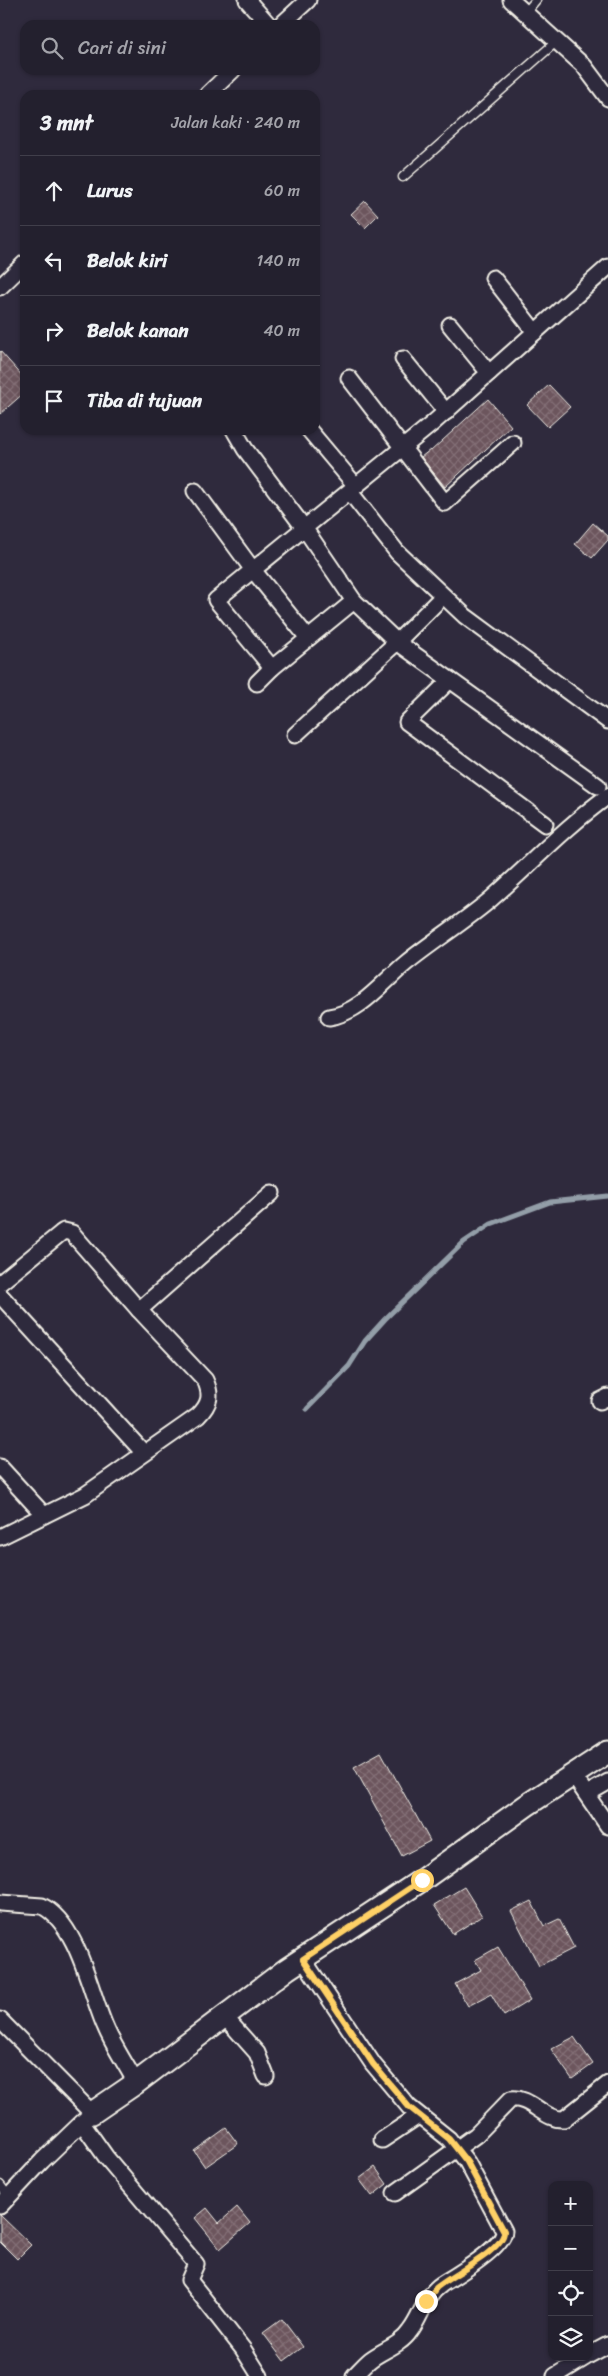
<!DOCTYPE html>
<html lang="id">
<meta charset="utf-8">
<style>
body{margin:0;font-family:Sriracha,sans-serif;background:#2b2836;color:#f1f3f6}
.controls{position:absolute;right:15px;bottom:15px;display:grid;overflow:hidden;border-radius:10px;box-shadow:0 1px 4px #0004}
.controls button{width:45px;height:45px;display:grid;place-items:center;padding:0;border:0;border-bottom:1px solid #403e4a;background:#23202e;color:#f1f3f6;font:25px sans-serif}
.stop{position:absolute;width:15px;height:15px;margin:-11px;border:4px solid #ffd166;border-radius:50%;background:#fff}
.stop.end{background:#ffd166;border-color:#fff;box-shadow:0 1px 5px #0008}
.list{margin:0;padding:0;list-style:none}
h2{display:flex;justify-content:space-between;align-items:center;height:65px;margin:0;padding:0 20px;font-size:21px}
h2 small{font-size:16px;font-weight:400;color:#a3a3aa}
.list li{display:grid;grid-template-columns:32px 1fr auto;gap:15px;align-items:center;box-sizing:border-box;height:70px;padding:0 20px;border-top:1px solid #403e4a}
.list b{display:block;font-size:19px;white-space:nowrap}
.list em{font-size:16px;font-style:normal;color:#a3a3aa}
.icon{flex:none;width:28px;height:28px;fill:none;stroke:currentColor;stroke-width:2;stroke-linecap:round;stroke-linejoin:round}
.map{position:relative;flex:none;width:608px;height:2376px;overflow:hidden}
.search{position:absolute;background:#23202e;box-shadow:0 1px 4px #0004;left:20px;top:20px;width:300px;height:55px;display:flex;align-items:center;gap:12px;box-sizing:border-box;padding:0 18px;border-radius:15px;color:#a3a3aa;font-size:19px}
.panel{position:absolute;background:#23202e;box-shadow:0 1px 4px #0004;left:20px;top:90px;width:300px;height:345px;border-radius:15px}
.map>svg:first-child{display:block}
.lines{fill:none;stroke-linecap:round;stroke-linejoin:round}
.stream{stroke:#939ea8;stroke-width:5}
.building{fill:url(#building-cross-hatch);stroke:#f4f1e8}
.lane-casing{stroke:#f4f1e8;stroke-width:11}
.street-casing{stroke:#f4f1e8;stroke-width:19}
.secondary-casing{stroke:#f4f1e8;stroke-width:25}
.lane{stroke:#2f2a3d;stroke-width:8}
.street{stroke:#2f2a3d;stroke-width:15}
.secondary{stroke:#2f2a3d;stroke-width:21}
.route{stroke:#ffd166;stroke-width:6}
</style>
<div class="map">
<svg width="608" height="2376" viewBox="0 0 608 2376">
<defs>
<pattern id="building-cross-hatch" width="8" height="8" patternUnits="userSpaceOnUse" patternTransform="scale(1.25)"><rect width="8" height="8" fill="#6c555d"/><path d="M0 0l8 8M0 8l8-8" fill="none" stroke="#826e74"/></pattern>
</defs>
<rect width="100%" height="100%" fill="#2f2a3d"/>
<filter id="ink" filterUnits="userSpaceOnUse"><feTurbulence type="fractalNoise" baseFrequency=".02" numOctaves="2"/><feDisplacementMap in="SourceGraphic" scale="10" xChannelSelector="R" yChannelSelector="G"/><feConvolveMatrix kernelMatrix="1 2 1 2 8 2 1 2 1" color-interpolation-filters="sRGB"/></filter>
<g filter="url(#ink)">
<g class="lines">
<path class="stream" d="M307 1409 349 1366 365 1341 385 1319 464 1242 491 1224 550 1202 608 1196"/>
</g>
<g class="building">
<path d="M365 201 378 215 365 228 351 214Z"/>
<path d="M0 351 25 379V392L0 414Z"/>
<path d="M549 385 570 407 548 427 527 405Z"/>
<path d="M488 399 511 426 445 487 421 457 430 450 431 451Z"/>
<path d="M593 523 608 536V540L592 558 575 544Z"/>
<path d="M381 1752 430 1841 402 1856 354 1767Z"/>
<path d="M464 1887 482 1916 453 1934 434 1905Z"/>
<path d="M531 1901 544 1926 559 1919 574 1948 539 1966 511 1911Z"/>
<path d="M498 1947 530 2000 504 2016 491 1994 468 2006 455 1984 481 1970 475 1960Z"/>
<path d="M574 2037 593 2064 572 2079 551 2049Z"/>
<path d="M226 2128 238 2144 205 2167 194 2151Z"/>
<path d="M375 2167 387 2184 372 2196 359 2179Z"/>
<path d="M237 2207 250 2223 220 2249 195 2218 207 2208 219 2223Z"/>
<path d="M0 2215 31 2245 17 2259 0 2242Z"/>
<path d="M282 2319 303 2347 284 2361 263 2333Z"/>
</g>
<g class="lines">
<g class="lane-casing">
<g id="lane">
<path d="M525 13 536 0"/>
<path d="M403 177 557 41"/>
<path d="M0 2185 9 2197"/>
</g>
</g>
<g class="street-casing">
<g id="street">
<path d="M247 0 269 25"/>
<path d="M511 0 584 66 608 98"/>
<path d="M281 25 308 0"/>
<path d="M207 95 233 70"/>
<path d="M493 278 535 332"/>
<path d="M0 287 25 263"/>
<path d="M450 325 489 373"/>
<path d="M403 359 446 412"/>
<path d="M349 378 445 503 513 443"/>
<path d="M234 430 245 449 305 529 354 601 397 642 598 786"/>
<path d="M309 430 356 486"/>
<path d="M195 491 253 570 308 638"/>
<path d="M350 492 397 552 465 616 608 721"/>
<path d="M272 668 216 600 433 423 608 267"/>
<path d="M450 680 407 722 545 824"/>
<path d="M257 683 272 668 354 601"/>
<path d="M295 735 397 642 443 596"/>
<path d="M329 1017C360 1013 383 982 406 963 433 941 464 922 491 899 530 865 565 827 608 796"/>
<path d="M0 1283 61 1233 64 1231 72 1233 139 1310 205 1380C212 1395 210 1404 198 1416L85 1495 0 1537"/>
<path d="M0 1295 143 1452"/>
<path d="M139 1310 272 1193"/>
<path d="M600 1401 608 1397"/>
<path d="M0 1467 44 1515"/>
<path d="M573 1775 608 1826"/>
<path d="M587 1794 608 1782"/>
<path d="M0 1903 42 1906C78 1924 90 1992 105 2026 113 2046 126 2064 136 2083"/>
<path d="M303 1959 373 2064 409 2107 449 2139 467 2162 504 2231C504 2247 455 2276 442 2284 424 2296 422 2316 410 2331 401 2345 383 2350 370 2360 364 2365 359 2371 354 2376"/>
<path d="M225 2017 257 2053 266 2076"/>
<path d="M0 2020 92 2113 42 2161 0 2206"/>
<path d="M82 2123 106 2157 196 2264 189 2280 243 2349 260 2376"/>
<path d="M382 2140 418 2116"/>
<path d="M395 2193 476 2135 511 2099C530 2096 545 2121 564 2119L608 2084"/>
<path d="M589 2355 608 2345"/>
<path d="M555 2376 586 2357"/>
</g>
</g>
<g class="secondary-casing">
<path id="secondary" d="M92 2113 136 2083 287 1969 422 1880 527 1805 608 1752"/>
</g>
<use href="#lane" class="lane"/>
<use href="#street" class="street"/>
<use href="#secondary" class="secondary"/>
</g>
</g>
<g class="lines" filter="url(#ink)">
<path class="route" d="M422 1880 303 1959 373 2064 409 2107 449 2139 467 2162 504 2231C505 2250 449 2276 436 2288 433 2292 430 2297 426 2301"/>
</g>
</svg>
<div class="controls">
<button>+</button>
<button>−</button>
<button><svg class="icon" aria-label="locate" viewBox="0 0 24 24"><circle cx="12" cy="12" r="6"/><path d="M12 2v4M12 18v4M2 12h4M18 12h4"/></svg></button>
<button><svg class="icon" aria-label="layers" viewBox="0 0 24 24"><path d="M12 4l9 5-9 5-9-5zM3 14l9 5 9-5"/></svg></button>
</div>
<div class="stop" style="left:422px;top:1880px"></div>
<div class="stop end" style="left:426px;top:2301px"></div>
<div class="search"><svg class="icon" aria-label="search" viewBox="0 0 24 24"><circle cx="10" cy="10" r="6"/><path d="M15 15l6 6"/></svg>Cari di sini</div>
<section class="panel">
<h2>3 mnt<small>Jalan kaki · 240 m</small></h2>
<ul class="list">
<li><svg class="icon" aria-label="ahead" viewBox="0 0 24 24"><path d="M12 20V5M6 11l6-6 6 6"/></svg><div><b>Lurus</b></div><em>60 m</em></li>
<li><svg class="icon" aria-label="left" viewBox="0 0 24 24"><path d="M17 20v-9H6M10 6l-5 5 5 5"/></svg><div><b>Belok kiri</b></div><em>140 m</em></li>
<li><svg class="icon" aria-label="right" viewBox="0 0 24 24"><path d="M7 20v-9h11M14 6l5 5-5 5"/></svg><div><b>Belok kanan</b></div><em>40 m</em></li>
<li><svg class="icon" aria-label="arrive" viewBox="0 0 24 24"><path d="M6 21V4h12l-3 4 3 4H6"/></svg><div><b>Tiba di tujuan</b></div></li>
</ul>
</section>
</div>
